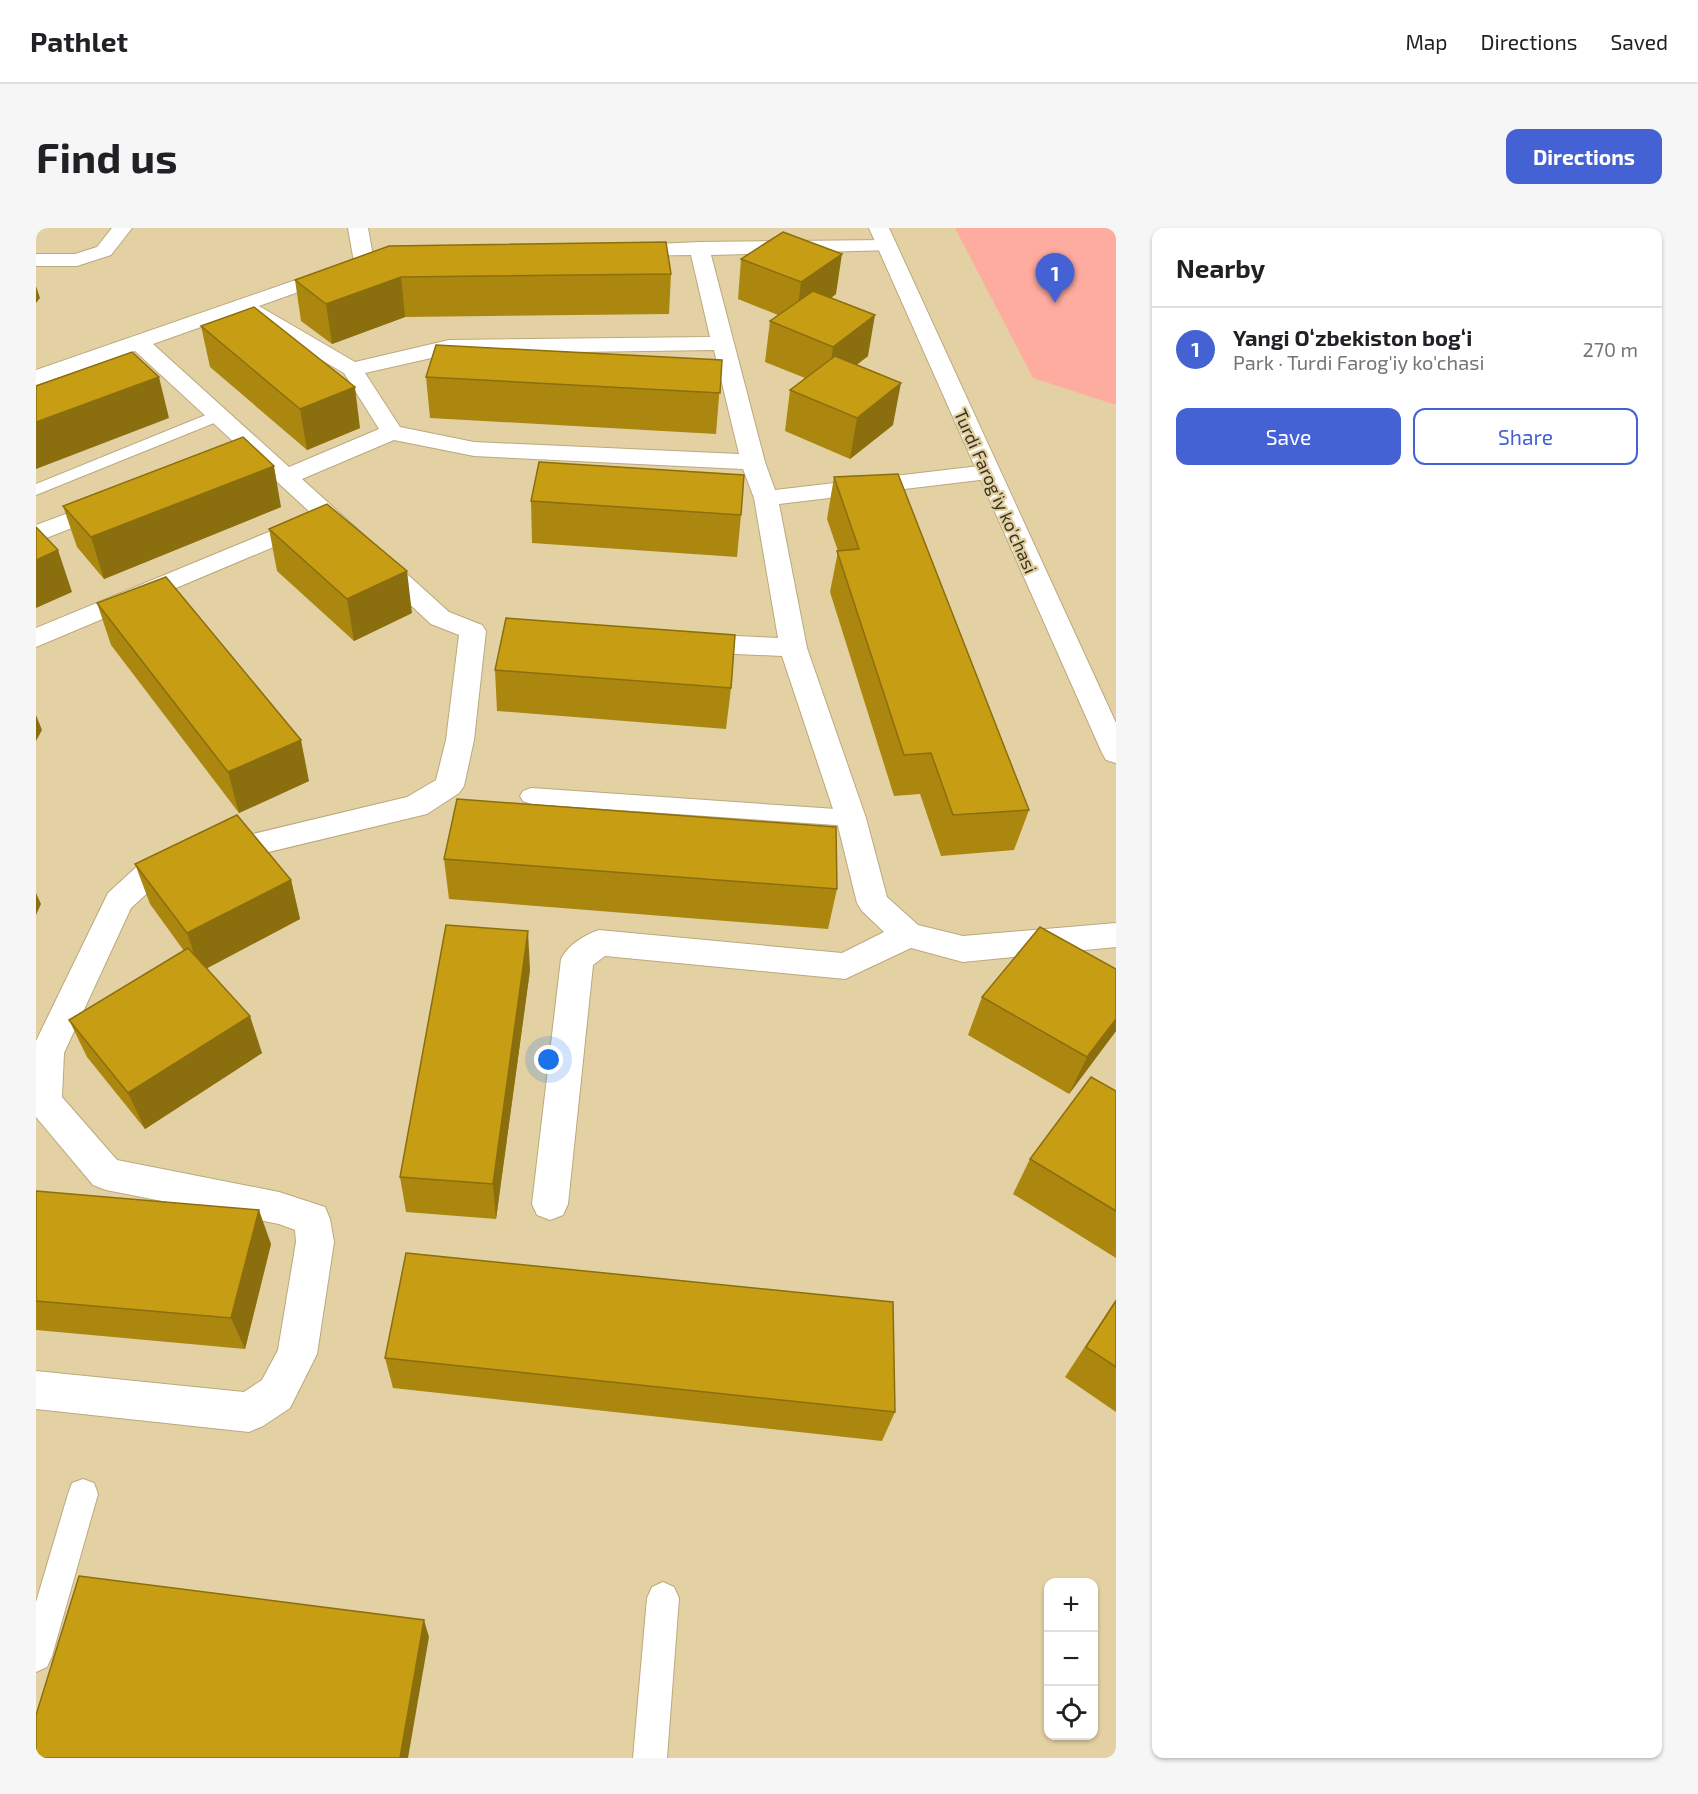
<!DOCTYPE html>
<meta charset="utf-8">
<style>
body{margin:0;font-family:"Exo 2",sans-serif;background:#f6f6f6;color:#202124}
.controls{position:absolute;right:18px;bottom:18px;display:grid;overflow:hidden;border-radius:12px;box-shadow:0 2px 4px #0004}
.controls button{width:54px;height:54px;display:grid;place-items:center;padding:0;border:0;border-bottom:2px solid #e0e0e0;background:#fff;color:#202124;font:30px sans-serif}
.you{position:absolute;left:513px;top:832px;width:21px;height:21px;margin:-15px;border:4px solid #fff;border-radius:50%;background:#1a73e8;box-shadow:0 0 0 9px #1a73e833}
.badge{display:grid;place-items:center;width:39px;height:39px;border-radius:50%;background:#4562d5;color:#fff;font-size:20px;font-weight:700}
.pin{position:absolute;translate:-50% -50px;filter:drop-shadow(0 2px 3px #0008)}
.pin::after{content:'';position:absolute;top:32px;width:21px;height:18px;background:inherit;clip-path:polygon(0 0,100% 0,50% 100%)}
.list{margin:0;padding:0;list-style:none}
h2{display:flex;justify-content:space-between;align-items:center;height:78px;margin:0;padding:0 24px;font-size:26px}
h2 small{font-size:20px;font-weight:400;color:#757577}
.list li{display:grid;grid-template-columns:39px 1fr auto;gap:18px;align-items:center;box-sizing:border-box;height:84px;padding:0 24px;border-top:2px solid #e0e0e0}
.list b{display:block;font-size:22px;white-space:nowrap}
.list p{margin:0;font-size:20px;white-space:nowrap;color:#757577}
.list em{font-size:20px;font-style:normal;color:#757577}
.actions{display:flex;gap:12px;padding:18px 24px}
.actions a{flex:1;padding:14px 0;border:2px solid #4562d5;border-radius:12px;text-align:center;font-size:21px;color:#4562d5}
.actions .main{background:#4562d5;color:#fff}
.icon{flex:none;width:33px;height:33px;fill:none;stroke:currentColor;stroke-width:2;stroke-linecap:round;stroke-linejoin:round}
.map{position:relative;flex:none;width:1080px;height:1530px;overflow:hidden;border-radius:12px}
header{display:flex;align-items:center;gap:36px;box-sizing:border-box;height:84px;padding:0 30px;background:#fff;border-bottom:2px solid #e0e0e0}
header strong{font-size:28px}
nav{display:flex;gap:33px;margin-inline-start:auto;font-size:21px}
.intro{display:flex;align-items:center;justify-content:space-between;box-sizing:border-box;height:144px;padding:0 36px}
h1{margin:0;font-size:42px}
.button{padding:15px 27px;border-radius:12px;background:#4562d5;color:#fff;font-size:21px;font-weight:700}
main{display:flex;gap:36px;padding:0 36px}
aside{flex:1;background:#fff;border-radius:12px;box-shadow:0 2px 4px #0004}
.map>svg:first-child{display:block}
.green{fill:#ffaca0}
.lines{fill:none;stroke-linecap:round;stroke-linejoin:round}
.lane-casing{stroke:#bba97d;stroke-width:2}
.street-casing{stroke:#bba97d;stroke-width:2}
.secondary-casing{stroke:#bba97d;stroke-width:2}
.lane{fill:#fff;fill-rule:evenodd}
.street{fill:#fff;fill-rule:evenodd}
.secondary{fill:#fff;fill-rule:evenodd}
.wall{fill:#ab8710}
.shaded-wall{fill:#8b6e0d}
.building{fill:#c79d13;stroke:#8b6e0d;stroke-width:1.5}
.labels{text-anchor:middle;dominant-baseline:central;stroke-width:4.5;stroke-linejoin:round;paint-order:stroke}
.far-street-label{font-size:18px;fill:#3a3321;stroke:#e3d1a3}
</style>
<header>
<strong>Pathlet</strong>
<nav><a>Map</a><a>Directions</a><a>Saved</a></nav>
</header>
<div class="intro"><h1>Find us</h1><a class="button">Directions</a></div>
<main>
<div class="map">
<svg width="1080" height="1530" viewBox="0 0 1080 1530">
<rect width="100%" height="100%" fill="#e3d1a3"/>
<path class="green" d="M919 0H1080V177L997 150Z"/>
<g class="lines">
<g class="lane-casing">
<g id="lane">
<path d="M182 182 190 187 188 191 0 267V256Z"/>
<path d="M495 560 815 582 823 584 826 590 823 596 815 598 495 576 487 573 484 568 487 563Z"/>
<path d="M47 1251 58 1255 62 1266 16 1428 11 1439 0 1444V1374L32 1266 36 1255Z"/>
<path d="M627 1354 638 1359 643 1370 631 1530H597L611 1370 616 1359Z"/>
</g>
</g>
<g class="street-casing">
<g id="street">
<path d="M76 0H96L75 27 41 38H0V26H39L61 19Z"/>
<path d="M312 0H332L338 34 335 38 328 40 321 38 318 34Z"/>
<path d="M851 12 858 14 861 18 858 22 675 27 729 234 739 262 952 237 961 239 964 244 961 249 952 251 743 276 771 420 830 590 851 669 882 697 927 708 1080 695V719L927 734 875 720 809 751 569 728 557 737 532 976 527 987 514 992 501 987 496 976 525 731C532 717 548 707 563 702L806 725 848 704 826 683 821 675 800 590 746 428 655 424 645 421 641 415 645 409 655 406 742 410 718 270 707 241 438 228 358 212 266 251 413 384 446 397 450 403 438 512 428 558 423 565 391 586 129 649 95 680 28 825 26 869 81 932 243 964 289 979 294 991 298 1014 281 1126 254 1180 227 1198 213 1204 0 1181V1143L208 1164 226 1152 242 1122 260 1014 259 1002 243 996 70 962 57 957 0 889V813L72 665 108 632 371 569 400 552 410 512 423 407 395 396 287 296 285 299 0 419V400L276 286 99 123 0 157V142L303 37 310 39 313 43 310 47 223 78 319 134 413 112 674 109 655 27 586 28 579 26 576 22 579 18 663 14ZM204 85 308 145 343 201 253 239 117 116ZM678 122 703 226 438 214 364 199 329 145 413 126Z"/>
<path d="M73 270 82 272 85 277 82 282 0 314V297Z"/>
</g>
</g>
<g class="secondary-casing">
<path id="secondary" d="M833 0H853L1080 495V535L1070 532 1066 525Z"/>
</g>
<use href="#lane" class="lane"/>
<use href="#street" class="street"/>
<use href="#secondary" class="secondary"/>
</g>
<g class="wall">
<path d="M353 18 635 46 633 86 369 89 296 116 265 93 259 52Z"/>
<path d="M705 31 800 66 795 70 832 128 820 137 857 197 814 231 749 203 754 162 769 150 729 134 734 93 742 87 702 71Z"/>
<path d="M165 98 324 200 271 222 174 139Z"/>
<path d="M686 132 680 206 394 190 390 149Z"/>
<path d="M798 249 993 582 978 622 905 628 884 566 858 568 794 364 802 323 791 291Z"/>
<path d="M495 273 705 287 701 329 496 315Z"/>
<path d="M27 278 245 279 68 351 41 319Z"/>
<path d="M233 301 376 385 318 413 241 343Z"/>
<path d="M61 375 273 553 203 585 75 417Z"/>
<path d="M459 442 695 460 690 501 461 483Z"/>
<path d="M408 631 801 661 792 701 413 671Z"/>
<path d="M99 636 255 652 264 691 171 740 226 825 109 901 51 829 33 792 148 723 114 676Z"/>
<path d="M494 742 460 991 370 984 364 949Z"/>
<path d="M946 769 1080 803 1033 866 932 807Z"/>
<path d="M1080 863V1030L977 966 994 931Z"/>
<path d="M0 963 235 1016 209 1121 0 1102Z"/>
<path d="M1080 1071V1184L1029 1149Z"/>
<path d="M349 1130 859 1184 846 1213 357 1160Z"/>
</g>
<g class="shaded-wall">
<path d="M806 26 800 66 760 95 765 54Z"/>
<path d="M365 49 369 89 296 116 290 76Z"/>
<path d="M0 58 4 70 0 75Z"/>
<path d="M839 87 832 128 791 160 797 119Z"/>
<path d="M123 149 133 190 0 241V194Z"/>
<path d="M865 155 857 197 814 231 821 190Z"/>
<path d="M319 159 324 200 271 222 264 181Z"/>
<path d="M238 238 245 279 68 351 55 309Z"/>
<path d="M22 322 36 364 0 380V332Z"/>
<path d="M371 343 376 385 318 413 311 371Z"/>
<path d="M0 487 6 502 0 513Z"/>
<path d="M265 512 273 553 203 585 192 544Z"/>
<path d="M255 652 264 691 164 744 151 705Z"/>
<path d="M0 665 5 676 0 687Z"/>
<path d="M492 703 494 742 460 991 457 956Z"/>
<path d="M214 788 226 825 109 901 92 865Z"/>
<path d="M1080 791V803L1033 866 1051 829Z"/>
<path d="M223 982 235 1016 209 1121 195 1090Z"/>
<path d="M388 1392 393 1409 372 1530H364Z"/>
</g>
<g class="building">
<path d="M747 4 806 26 765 54 705 31Z"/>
<path d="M630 14 635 46 365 49 290 76 259 52 353 18Z"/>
<path d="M777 63 839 87 797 119 734 93Z"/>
<path d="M218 79 319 159 264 181 165 98Z"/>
<path d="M400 117 686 132 684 165 390 149Z"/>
<path d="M96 124 123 149 0 194V158Z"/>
<path d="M799 128 865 155 821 190 754 162Z"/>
<path d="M207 209 238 238 55 309 27 278Z"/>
<path d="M503 234 708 247 705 287 495 273Z"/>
<path d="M862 246 993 582 917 587 895 525 868 527 801 323 823 321 798 249Z"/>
<path d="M291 276 371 343 311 371 233 301Z"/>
<path d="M0 299 22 322 0 332Z"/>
<path d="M130 349 265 512 192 544 61 375Z"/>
<path d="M470 390 699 407 695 460 459 442Z"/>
<path d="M421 571 800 599 801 661 408 631Z"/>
<path d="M201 587 255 652 151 705 99 636Z"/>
<path d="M410 697 492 703 457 956 364 949Z"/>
<path d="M1004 699 1080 741V791L1051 829 946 769Z"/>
<path d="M152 720 214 788 92 865 33 792Z"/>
<path d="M1055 849 1080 863V983L994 931Z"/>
<path d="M0 963 223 982 195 1090 0 1073Z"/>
<path d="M370 1025 857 1074 859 1184 349 1130Z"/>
<path d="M1080 1073V1139L1050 1119Z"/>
<path d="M43 1348 388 1392 364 1530H0V1487Z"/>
</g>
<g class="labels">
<g class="far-street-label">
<text transform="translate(960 263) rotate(66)">Turdi Farog'iy ko'chasi</text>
</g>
</g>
</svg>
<div class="controls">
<button>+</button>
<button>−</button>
<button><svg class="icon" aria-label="locate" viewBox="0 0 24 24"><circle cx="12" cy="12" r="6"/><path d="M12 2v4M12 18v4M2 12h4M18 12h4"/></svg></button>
</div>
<div class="you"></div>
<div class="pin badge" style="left:1019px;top:75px">1</div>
</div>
<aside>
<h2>Nearby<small></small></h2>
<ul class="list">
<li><span class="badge">1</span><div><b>Yangi Oʻzbekiston bogʻi</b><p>Park · Turdi Farog'iy ko'chasi</p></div><em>270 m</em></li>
</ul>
<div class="actions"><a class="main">Save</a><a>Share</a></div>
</aside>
</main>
